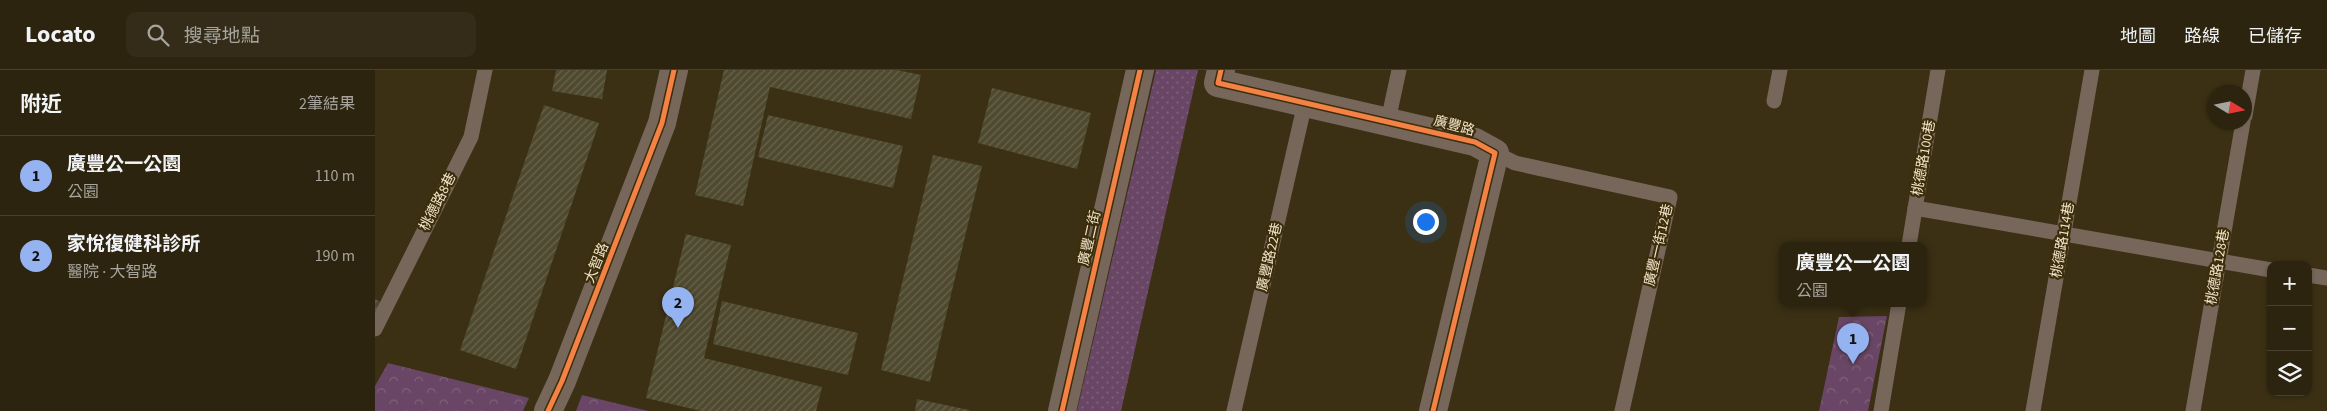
<!DOCTYPE html>
<html lang="zh-TW">
<meta charset="utf-8">
<style>
body{margin:0;font-family:"Source Sans 3","Noto Sans TC",sans-serif;background:#342c18;color:#f1f3f6}
.controls{position:absolute;right:15px;bottom:15px;display:grid;overflow:hidden;border-radius:10px;box-shadow:0 1px 4px #0004}
.controls button{width:45px;height:45px;display:grid;place-items:center;padding:0;border:0;border-bottom:1px solid #48412f;background:#2c240f;color:#f1f3f6;font:25px sans-serif}
.compass{position:absolute;left:1832px;top:15px;width:45px;height:45px;border-radius:50%;background:#2c240f;box-shadow:0 1px 4px #0004;rotate:100deg}
.you{position:absolute;left:1050px;top:151px;width:18px;height:18px;margin:-12px;border:4px solid #fff;border-radius:50%;background:#1a73e8;box-shadow:0 0 0 8px #1a73e833}
.badge{display:grid;place-items:center;width:32px;height:32px;border-radius:50%;background:#95b2f1;color:#111;font-size:16px;font-weight:700}
.pin{position:absolute;translate:-50% -41px;filter:drop-shadow(0 1px 2px #0008)}
.pin::after{content:'';position:absolute;top:26px;width:18px;height:15px;background:inherit;clip-path:polygon(0 0,100% 0,50% 100%)}
.popup{position:absolute;left:1404px;top:172px;width:148px;height:65px;box-sizing:border-box;display:grid;place-content:center;border-radius:10px;background:#2c240f;filter:drop-shadow(0 1px 4px #0005);font-size:16px;white-space:nowrap;color:#a6a49e}
.popup b{font-size:19px;color:#f1f3f6}
.popup::after{content:'';position:absolute;left:50%;top:100%;margin-left:-10px;border:10px solid transparent;border-top-color:#2c240f}
.list{margin:0;padding:0;list-style:none}
h2{display:flex;justify-content:space-between;align-items:center;height:65px;margin:0;padding:0 20px;font-size:21px}
h2 small{font-size:16px;font-weight:400;color:#a6a49e}
.list li{display:grid;grid-template-columns:32px 1fr auto;gap:15px;align-items:center;box-sizing:border-box;height:80px;padding:0 20px;border-top:1px solid #48412f}
.list b{display:block;font-size:19px;white-space:nowrap}
.list p{margin:0;font-size:16px;white-space:nowrap;color:#a6a49e}
.list em{font-size:16px;font-style:normal;color:#a6a49e}
.icon{flex:none;width:28px;height:28px;fill:none;stroke:currentColor;stroke-width:2;stroke-linecap:round;stroke-linejoin:round}
.map{position:relative;flex:none;width:1952px;height:341px;overflow:hidden}
header{display:flex;align-items:center;gap:30px;box-sizing:border-box;height:70px;padding:0 25px;background:#2c240f;border-bottom:1px solid #48412f}
header strong{font-size:24px}
nav{display:flex;gap:28px;margin-inline-start:auto;font-size:18px}
.search{width:350px;height:45px;background:#342c18;display:flex;align-items:center;gap:12px;box-sizing:border-box;padding:0 18px;border-radius:10px;color:#a6a49e;font-size:19px}
main{display:flex}
aside{flex:1;background:#2c240f}
.map>svg:first-child{display:block}
.park{fill:url(#park-crowns)}
.garden{fill:url(#garden-dots)}
.building{fill:url(#building-hatch)}
.lines{fill:none;stroke-linecap:round;stroke-linejoin:round}
.service{stroke:#77675b;stroke-width:15}
.minor{stroke:#77675b;stroke-width:28}
.cycleway-casing{stroke:#3c2e0a;stroke-width:8}
.cycleway{stroke:#f48246;stroke-width:5}
.labels{text-anchor:middle;dominant-baseline:central;stroke-width:4.5;stroke-linejoin:round;paint-order:stroke}
.street-label{font-size:14px;fill:#f0e4cc;stroke:#3c2e0a}
</style>
<header>
<strong>Locato</strong>
<div class="search"><svg class="icon" aria-label="search" viewBox="0 0 24 24"><circle cx="10" cy="10" r="6"/><path d="M15 15l6 6"/></svg>搜尋地點</div>
<nav><a>地圖</a><a>路線</a><a>已儲存</a></nav>
</header>
<main>
<aside>
<h2>附近<small>2筆結果</small></h2>
<ul class="list">
<li><span class="badge">1</span><div><b>廣豐公一公園</b><p>公園</p></div><em>110 m</em></li>
<li><span class="badge">2</span><div><b>家悅復健科診所</b><p>醫院 · 大智路</p></div><em>190 m</em></li>
</ul>
</aside>
<div class="map">
<svg width="1952" height="341" viewBox="0 0 1952 341">
<defs>
<pattern id="park-crowns" width="20" height="18" patternUnits="userSpaceOnUse" patternTransform="scale(1.25)"><rect width="20" height="18" fill="#694665"/><path d="M2 6a3 3 0 1 1 6 0M12 15a3 3 0 1 1 6 0" fill="none" stroke="#7f617a"/></pattern>
<pattern id="garden-dots" width="8" height="8" patternUnits="userSpaceOnUse" patternTransform="scale(1.25)"><rect width="8" height="8" fill="#694665"/><path d="M2 2h.1M6 6h.1" fill="none" stroke="#7f617a" stroke-width="1.8" stroke-linecap="round"/></pattern>
<pattern id="building-hatch" width="6" height="6" patternUnits="userSpaceOnUse" patternTransform="scale(1.25)"><rect width="6" height="6" fill="#4e492f"/><path d="M-1 1l2-2M0 6l6-6M5 7l2-2" fill="none" stroke="#68634c"/></pattern>
</defs>
<rect width="100%" height="100%" fill="#3b3014"/>
<g class="park">
<path d="M1512 246 1493 341H1444L1464 247Z"/>
<path d="M13 293 154 328 148 341H0V316Z"/>
<path d="M207 325 273 341H201Z"/>
</g>
<path class="garden" d="M781 0H823L746 341H702Z"/>
<g class="building">
<path d="M181 0H232L227 29 177 21Z"/>
<path d="M349 0H522L546 5 536 49 395 17 368 136 320 125Z"/>
<path d="M617 18 716 43 702 99 603 73Z"/>
<path d="M169 35 224 53 141 299 85 280Z"/>
<path d="M393 45 528 76 518 118 383 87Z"/>
<path d="M558 85 607 96 555 312 506 300Z"/>
<path d="M311 164 356 175 329 288 447 317 441 341H326L271 328Z"/>
<path d="M0 229 11 235 0 256Z"/>
<path d="M347 231 483 263 473 305 338 274Z"/>
<path d="M542 329 594 340V341H540Z"/>
</g>
<g class="lines">
<g class="service">
<path d="M1399 31 1405 0"/>
<path d="M1870 46 1878 0"/>
<path d="M1013 51 1024 0"/>
<path d="M1120 83 1140 93 1295 127 1247 341"/>
<path d="M1540 138 1896 200"/>
<path d="M1534 175 1563 0"/>
<path d="M1933 205 1952 208"/>
<path d="M0 259 96 67 110 0"/>
<path d="M859 341 930 33"/>
<path d="M1506 341 1524 233"/>
<path d="M1658 341 1717 0"/>
<path d="M1818 341 1868 52"/>
</g>
<g class="minor">
<path d="M846 0 843 13 1100 72 1120 83 1058 341"/>
<path d="M173 341 187 311 287 53 299 0"/>
<path d="M687 341 765 0"/>
</g>
<g class="cycleway-casing">
<g id="cycleway">
<path d="M846 0 843 13 1100 72 1120 83 1058 341"/>
<path d="M173 341 187 311 287 53 299 0"/>
<path d="M687 341 765 0"/>
</g>
</g>
<use href="#cycleway" class="cycleway"/>
</g>
<g class="labels">
<g class="street-label">
<text transform="translate(1079 56) rotate(15)">廣豐路</text>
<text transform="translate(1549 88) rotate(-80)">桃德路100巷</text>
<text transform="translate(63 132) rotate(-63)">桃德路8巷</text>
<text transform="translate(715 168) rotate(-77)">廣豐二街</text>
<text transform="translate(1688 170) rotate(-80)">桃德路114巷</text>
<text transform="translate(1284 175) rotate(-77)">廣豐一街12巷</text>
<text transform="translate(895 187) rotate(-77)">廣豐路22巷</text>
<text transform="translate(222 193) rotate(-68)">大智路</text>
<text transform="translate(1843 197) rotate(-80)">桃德路128巷</text>
</g>
</g>
</svg>
<div class="controls">
<button>+</button>
<button>−</button>
<button><svg class="icon" aria-label="layers" viewBox="0 0 24 24"><path d="M12 4l9 5-9 5-9-5zM3 14l9 5 9-5"/></svg></button>
</div>
<svg class="compass" viewBox="-18 -18 36 36"><path d="M0-13l5 13h-10z" fill="#e53935"/><path d="M0 13l5-13h-10z" fill="#a6a49e"/></svg>
<div class="you"></div>
<div class="pin badge" style="left:1478px;top:294px">1</div>
<div class="popup"><b>廣豐公一公園</b>公園</div>
<div class="pin badge" style="left:303px;top:258px">2</div>
</div>
</main>
